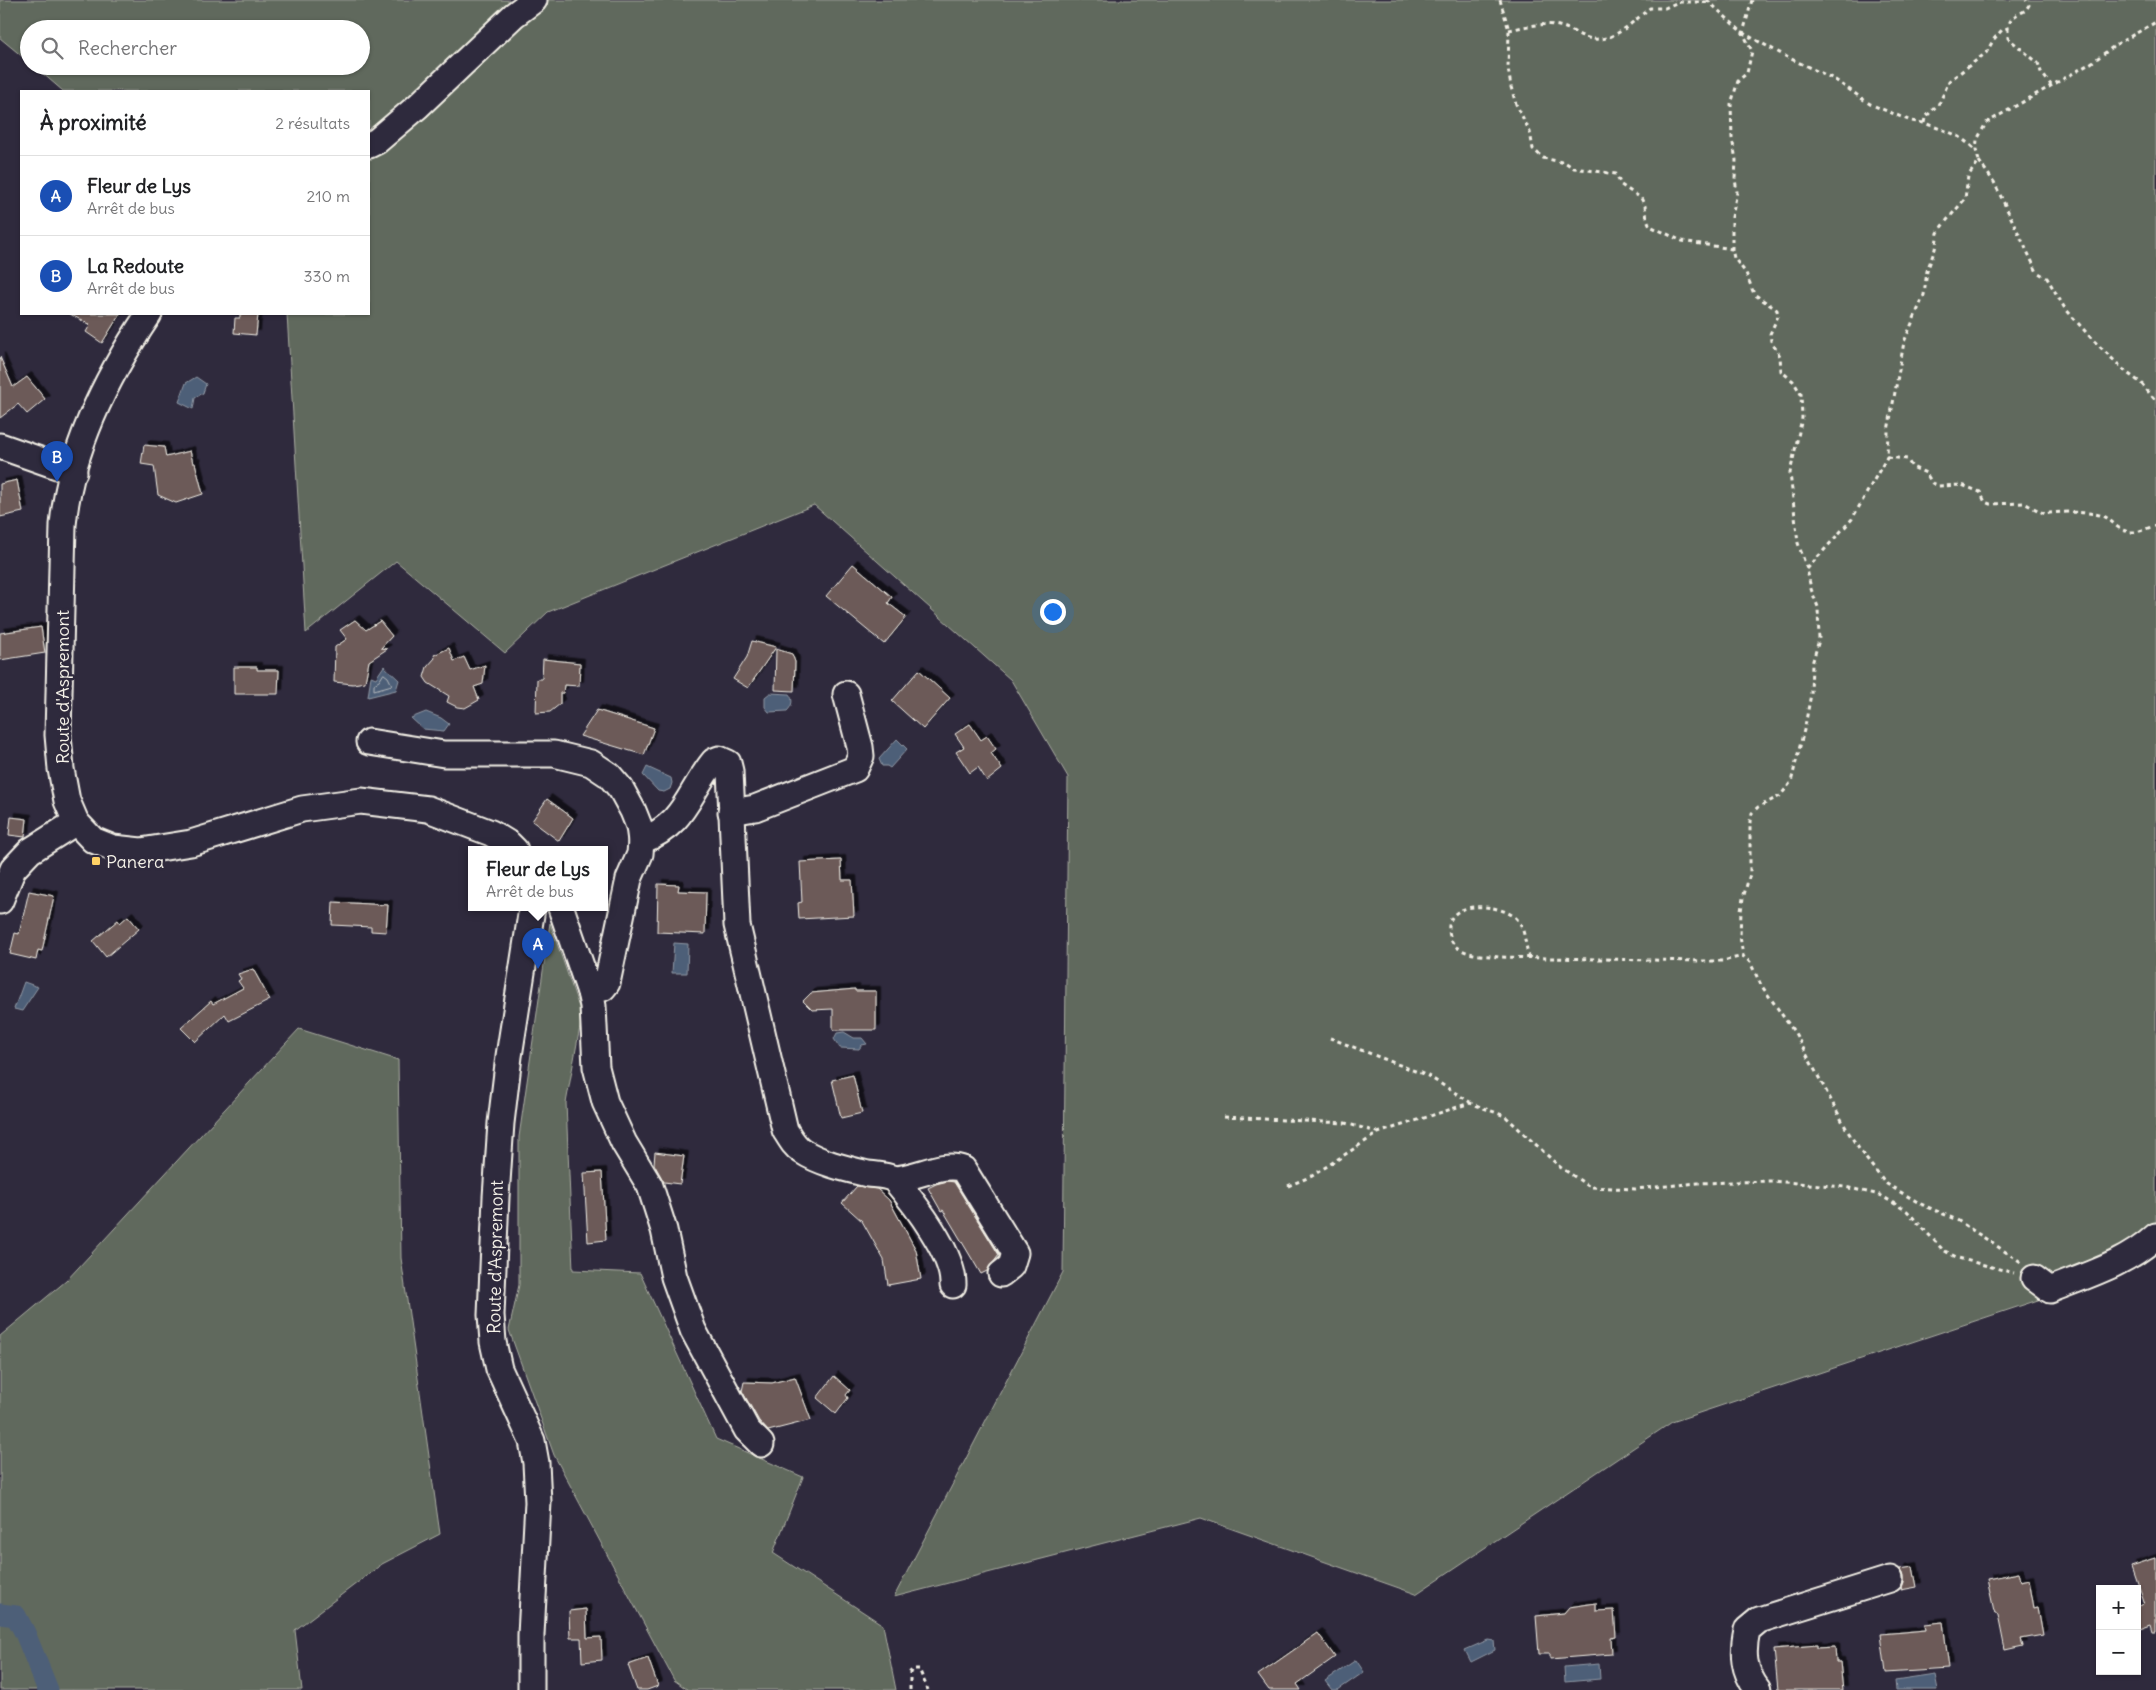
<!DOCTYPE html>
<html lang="fr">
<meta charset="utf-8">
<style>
body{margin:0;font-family:Delius,sans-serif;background:#f6f6f6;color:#202124}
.controls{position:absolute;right:15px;bottom:15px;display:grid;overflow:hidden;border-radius:0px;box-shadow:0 1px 4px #0004}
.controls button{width:45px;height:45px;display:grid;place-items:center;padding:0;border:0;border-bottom:1px solid #e0e0e0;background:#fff;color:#202124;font:25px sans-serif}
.you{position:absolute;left:1052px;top:611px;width:18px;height:18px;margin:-12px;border:4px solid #fff;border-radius:50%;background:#1a73e8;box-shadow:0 0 0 8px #1a73e833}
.badge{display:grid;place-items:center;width:32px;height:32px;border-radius:50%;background:#847042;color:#fff;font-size:16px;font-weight:700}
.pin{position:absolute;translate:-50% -41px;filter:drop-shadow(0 1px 2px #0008)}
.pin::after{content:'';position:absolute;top:26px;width:18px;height:15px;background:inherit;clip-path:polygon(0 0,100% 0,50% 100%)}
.popup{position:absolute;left:468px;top:846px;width:140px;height:65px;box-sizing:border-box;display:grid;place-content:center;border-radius:0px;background:#fff;filter:drop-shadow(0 1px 4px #0005);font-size:16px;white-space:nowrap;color:#757577}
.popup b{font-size:19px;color:#202124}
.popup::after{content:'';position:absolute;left:50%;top:100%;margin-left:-10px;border:10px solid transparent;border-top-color:#fff}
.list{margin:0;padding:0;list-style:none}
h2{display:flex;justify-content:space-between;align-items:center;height:65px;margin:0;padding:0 20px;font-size:21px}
h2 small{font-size:16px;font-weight:400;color:#757577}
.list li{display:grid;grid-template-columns:32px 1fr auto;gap:15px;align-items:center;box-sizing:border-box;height:80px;padding:0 20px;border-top:1px solid #e0e0e0}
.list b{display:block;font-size:19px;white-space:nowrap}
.list p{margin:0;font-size:16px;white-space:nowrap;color:#757577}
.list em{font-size:16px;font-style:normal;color:#757577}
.icon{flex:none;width:28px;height:28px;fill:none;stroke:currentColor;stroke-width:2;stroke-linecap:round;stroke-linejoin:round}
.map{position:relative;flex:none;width:2156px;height:1690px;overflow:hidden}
.search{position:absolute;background:#fff;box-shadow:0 1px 4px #0004;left:20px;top:20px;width:350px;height:55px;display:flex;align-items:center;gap:12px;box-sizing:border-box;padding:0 18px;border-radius:28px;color:#757577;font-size:19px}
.panel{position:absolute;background:#fff;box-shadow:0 1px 4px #0004;left:20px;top:90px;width:350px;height:225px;border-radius:0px}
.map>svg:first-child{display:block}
.green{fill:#60695d;stroke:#aaada2}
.water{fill:#4e5f78;stroke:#9099a5}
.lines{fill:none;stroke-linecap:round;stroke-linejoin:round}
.shore{stroke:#b2b7bb;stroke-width:1}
.canal{stroke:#4e5f78;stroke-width:21}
.building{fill:#6c5a59;stroke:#f4f1e8;filter:url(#shadow)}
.minor-casing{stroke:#f4f1e8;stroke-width:29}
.path{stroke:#f4f1e8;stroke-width:3;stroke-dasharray:4 4;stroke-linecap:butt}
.minor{stroke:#2f2a3d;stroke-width:25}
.poi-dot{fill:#ffd166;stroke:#2f2a3d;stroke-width:2}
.labels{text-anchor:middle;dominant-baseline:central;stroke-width:5;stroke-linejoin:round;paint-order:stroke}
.street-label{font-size:18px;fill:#f4f1e8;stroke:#2f2a3d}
.poi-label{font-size:18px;fill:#f4f1e8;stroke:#2f2a3d;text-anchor:start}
</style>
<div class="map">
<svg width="2156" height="1690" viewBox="0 0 2156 1690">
<defs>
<filter id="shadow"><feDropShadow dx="4.5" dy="-4.5" stdDeviation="0" flood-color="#0009"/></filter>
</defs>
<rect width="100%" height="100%" fill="#2f2a3d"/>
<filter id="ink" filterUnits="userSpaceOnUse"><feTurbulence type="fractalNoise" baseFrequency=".02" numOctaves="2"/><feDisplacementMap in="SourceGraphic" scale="10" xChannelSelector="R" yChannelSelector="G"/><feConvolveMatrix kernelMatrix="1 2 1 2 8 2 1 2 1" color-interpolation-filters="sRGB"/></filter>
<g filter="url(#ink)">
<g class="green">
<path d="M0 0H2156V1255L2140 1266 1672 1422 1416 1594 1201 1518 894 1597 1063 1272 1068 777 1011 680 814 505 548 612 505 653 396 561 306 633 287 314H369V91H63L34 66H361V29H29V62L0 38Z"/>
<path d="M550 923 582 1016 566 1103 573 1270 640 1273 716 1439 803 1477 773 1553 883 1625 896 1690H688L674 1680 554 1455 509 1330 519 1285V1137Z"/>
<path d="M299 1029 398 1060 401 1258 440 1534 382 1564 295 1630 302 1690H0V1336L66 1281Z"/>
</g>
<g class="water">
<path d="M196 377 206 384 203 393 195 398 193 409 179 402 186 383Z"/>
<path d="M384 666 399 680 396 690 368 697 371 676 376 678Z"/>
<path d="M770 693 789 694C794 700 792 706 787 711L769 712 765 707V697Z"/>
<path d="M426 712 441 718 449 724 444 731 423 729 411 718Z"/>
<path d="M897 739 907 749 890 768 887 766H882L879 759Z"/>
<path d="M647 767 671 778 672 783 670 789 664 792 658 791 643 775Z"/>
<path d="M674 943 688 944 687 973H672Z"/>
<path d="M24 982 38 987 22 1011 14 1009Z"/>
<path d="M844 1032 854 1038H862L867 1044 862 1045 859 1049 840 1048 834 1039 837 1033Z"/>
<path d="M1488 1640 1494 1641 1495 1650 1471 1662 1465 1650Z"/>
<path d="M1356 1660 1364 1672 1338 1690H1332L1325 1681Z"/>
<path d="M1599 1664 1600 1679 1565 1682 1564 1667Z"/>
<path d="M1935 1675 1938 1690H1896L1895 1681Z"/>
</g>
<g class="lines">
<path class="shore" d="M384 674 388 677 392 685 374 690V684L379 681Z"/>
<path class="canal" d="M0 1614 16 1616 25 1633 48 1690"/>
</g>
<g class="building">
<path d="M70 314H120L102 343 86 332 90 325Z"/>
<path d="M240 314H258L256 335 234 333 235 318H240Z"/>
<path d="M0 357 13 387 27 377 45 399 27 414 18 404 0 418Z"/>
<path d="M144 445 164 447 166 457 190 451 193 463H195L203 494 176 503 158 495 154 466 141 464Z"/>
<path d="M17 480 23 512 0 517V484Z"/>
<path d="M853 564 892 597 888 603 906 617 884 644 826 596Z"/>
<path d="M355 620 366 630 380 621 392 636 381 648 387 649 369 661 365 682 353 684 334 682 335 647 347 639 340 630Z"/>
<path d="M41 627 45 653 0 660V633Z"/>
<path d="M752 641 776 647 748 688 733 679 747 657Z"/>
<path d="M449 648 454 661 464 657 470 670 485 665 483 684 474 687 479 700 465 708 457 707 447 702 449 696 428 683 424 677 427 667 435 658 434 655Z"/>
<path d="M776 649 792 654 795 662 794 691 775 690Z"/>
<path d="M543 659 580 663 579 686 564 685 563 693H560V704L550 712 536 713 537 679H542Z"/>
<path d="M234 667H257V670H279L278 694H234Z"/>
<path d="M919 670 950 698 923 729 892 701Z"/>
<path d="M597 710 654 728 644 755 580 736Z"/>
<path d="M970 724 981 740 987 736 996 749 991 753 1002 769 987 781 978 767 970 773 956 752 964 747 955 734Z"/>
<path d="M547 799 573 818 559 841 532 821Z"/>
<path d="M11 817 27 819 25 837 9 835Z"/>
<path d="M841 860 842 880H852L854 916 799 919 798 903 802 902 800 862Z"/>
<path d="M658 884 679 885 678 891 706 892 705 934 657 932Z"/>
<path d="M29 891 54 896 42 951 38 950 36 960 10 954 15 933 19 934Z"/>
<path d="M333 902 388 905 386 932 371 931V927L332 925Z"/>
<path d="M128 916 139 929 106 957 93 941 118 920 120 923Z"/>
<path d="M253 969 270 1000 229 1021 225 1014 195 1042 181 1028 211 1001 213 1004 243 988 238 981 241 979 238 974Z"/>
<path d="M855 989V991H876V1030H833V1009L812 1010 803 1001 811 993Z"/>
<path d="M853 1075 862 1113 841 1118 832 1080Z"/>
<path d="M655 1152 684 1156 680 1184 664 1182 654 1164Z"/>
<path d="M602 1172 606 1240 588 1242 584 1173Z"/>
<path d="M948 1181 954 1182 999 1255 987 1271 981 1274 943 1210 941 1211 928 1188 936 1184Z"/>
<path d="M857 1186 877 1189 889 1200 916 1250 921 1279 888 1285 884 1260 862 1221 842 1203Z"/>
<path d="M834 1376 850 1390 846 1395 848 1398 836 1414 817 1398Z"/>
<path d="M795 1377 811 1420 768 1431 759 1421 742 1391 744 1382 772 1383Z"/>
<path d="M2156 1558V1632H2153L2151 1625 2137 1630V1607L2144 1604 2131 1566Z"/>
<path d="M1913 1567 1917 1587 1901 1590 1904 1582V1575L1900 1569Z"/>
<path d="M2018 1573 2020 1582 2029 1580 2034 1608 2038 1607 2043 1635 2021 1639 2023 1646 2005 1650 1998 1615 1994 1612 1987 1579Z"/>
<path d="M1596 1603V1611L1614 1610 1616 1637 1611 1638 1612 1654 1550 1659V1654H1539L1536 1616 1564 1613 1569 1607Z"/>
<path d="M586 1609 587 1638 601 1637 602 1660 582 1662 581 1638H570L569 1611Z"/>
<path d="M1943 1622 1949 1669 1886 1673 1881 1634 1926 1630 1925 1624Z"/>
<path d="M1318 1633 1335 1657 1297 1684 1301 1690H1269L1258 1675Z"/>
<path d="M1817 1645V1648L1835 1647 1836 1662H1840L1843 1690H1778L1774 1649Z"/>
<path d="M648 1658 658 1686 647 1690H637L628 1665Z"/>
</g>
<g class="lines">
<g class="minor-casing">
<g id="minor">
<path d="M369 145 377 141 418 106 514 15 534 0"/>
<path d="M149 314C107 376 70 449 63 525L58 735 61 769 67 801 76 822 93 840 113 848 141 851 191 843 302 809 361 801 428 809 491 833 509 844 515 850"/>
<path d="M0 446 74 472"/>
<path d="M369 742 444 754H554L591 763 609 775 621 789 633 811 639 826 641 841 640 854 629 879 607 983 603 988 590 992"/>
<path d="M731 812 755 808 855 769 861 756 860 747 846 694"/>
<path d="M641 841C686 824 687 794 714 761L719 759 728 763 730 771 737 925 785 1130C790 1138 794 1146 802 1151 820 1163 847 1169 868 1174 877 1175 886 1175 894 1179 915 1204 954 1254 953 1285"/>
<path d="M0 901 13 869 30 851 76 822"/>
<path d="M561 908 590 992 593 1006 596 1067 605 1102 624 1143 650 1186 664 1230 674 1277 693 1330 747 1430 761 1444"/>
<path d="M894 1179C917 1178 943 1161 963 1169L1015 1253 1011 1266 1001 1274"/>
<path d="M2034 1278 2050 1290C2087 1275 2126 1264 2156 1236"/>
<path d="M531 1690V1635L538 1502 536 1463 532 1441 499 1369 493 1342 491 1315 496 1197 501 1123 509 1056 532 908"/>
<path d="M1758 1690C1743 1671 1742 1653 1747 1630L1759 1620 1890 1579"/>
</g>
</g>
<g class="path">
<path d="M1500 0 1509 30 1508 68 1511 87 1516 104 1530 132 1533 149 1543 158 1566 163 1574 168 1616 174 1621 185 1641 198 1645 206 1647 219 1650 226 1682 241 1732 249"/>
<path d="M1707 0 1743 33 1787 57 1834 79 1870 104 1911 121 1924 123 1949 132 1960 137 1976 150"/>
<path d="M1752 0 1743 33 1752 51 1747 73 1738 81 1731 104 1732 138 1736 160 1735 179 1737 192 1732 217V249L1734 258 1746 273 1754 294 1777 310 1778 316 1770 334 1771 341 1780 356 1781 371 1793 381 1801 394 1802 418 1790 473 1798 543 1807 569 1811 589 1818 607 1819 640 1812 664 1811 694 1805 726 1791 782 1780 796 1758 807 1752 813 1750 821V874L1743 898 1741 911 1740 936 1743 956 1750 962 1761 985 1795 1033 1847 1130 1861 1152 1885 1183 1921 1204 1957 1220 2021 1262"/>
<path d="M2008 28V38L2038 63 2041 72 2051 85"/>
<path d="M1509 30C1524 27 1543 22 1559 26 1577 30 1584 43 1606 38 1622 34 1637 18 1650 8H1665L1678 2H1707"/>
<path d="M1924 123 1925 118 1940 102 1949 81 1986 53 1994 39 2002 30 2008 28C2011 15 2016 16 2026 10L2029 5 2026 0"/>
<path d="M1979 161 1994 182 2037 272 2047 278 2064 307 2092 339 2126 372 2141 383 2156 401"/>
<path d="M1887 457 1907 459 1912 467 1926 473 1932 483 1938 486 1962 485 1980 492 1985 502 1990 504 2024 503 2045 514C2056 511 2097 511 2107 518 2116 525 2120 532 2133 532 2141 532 2148 527 2156 526"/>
<path d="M1807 569 1852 519 1887 457 1888 431 1904 342 1924 295 1927 271 1935 249 1938 233 1942 226 1965 199 1968 176 1979 161 1976 150 1977 140 1986 123 2091 63 2117 44 2156 22"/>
<path d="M1530 958C1524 946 1526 927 1516 918 1498 902 1440 899 1450 936 1451 941 1454 946 1458 948 1470 956 1486 955 1499 957L1701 961H1723L1743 956"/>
<path d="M1330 1038 1428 1076 1470 1102"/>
<path d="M1224 1117 1345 1123 1377 1132"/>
<path d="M1288 1186 1312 1176 1378 1133 1470 1103 1505 1116 1560 1167 1590 1187 1635 1189 1698 1183 1772 1181 1845 1187 1880 1195 1907 1211 1943 1250 1958 1258 2014 1273"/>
<path d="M910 1690V1672L914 1669H919L928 1690"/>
</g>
<use href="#minor" class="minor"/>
</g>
</g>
<rect class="poi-dot" x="91" y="856" width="10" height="10" rx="2.5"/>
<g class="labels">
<g class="street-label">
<text transform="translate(62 687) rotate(-90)">Route d'Aspremont</text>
<text transform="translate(495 1257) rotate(-89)">Route d'Aspremont</text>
</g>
<g class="poi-label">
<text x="106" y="861">Panera</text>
</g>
</g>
</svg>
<div class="controls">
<button>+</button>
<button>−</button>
</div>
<div class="you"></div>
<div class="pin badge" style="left:538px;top:969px;background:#1a4fb4">A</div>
<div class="popup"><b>Fleur de Lys</b>Arrêt de bus</div>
<div class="pin badge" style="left:57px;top:482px;background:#1a4fb4">B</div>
<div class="search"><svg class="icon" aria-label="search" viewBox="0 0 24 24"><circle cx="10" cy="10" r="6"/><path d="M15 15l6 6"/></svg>Rechercher</div>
<section class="panel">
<h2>À proximité<small>2 résultats</small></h2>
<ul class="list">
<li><span class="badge" style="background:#1a4fb4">A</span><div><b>Fleur de Lys</b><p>Arrêt de bus</p></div><em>210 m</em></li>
<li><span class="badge" style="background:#1a4fb4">B</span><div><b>La Redoute</b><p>Arrêt de bus</p></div><em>330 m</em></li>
</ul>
</section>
</div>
